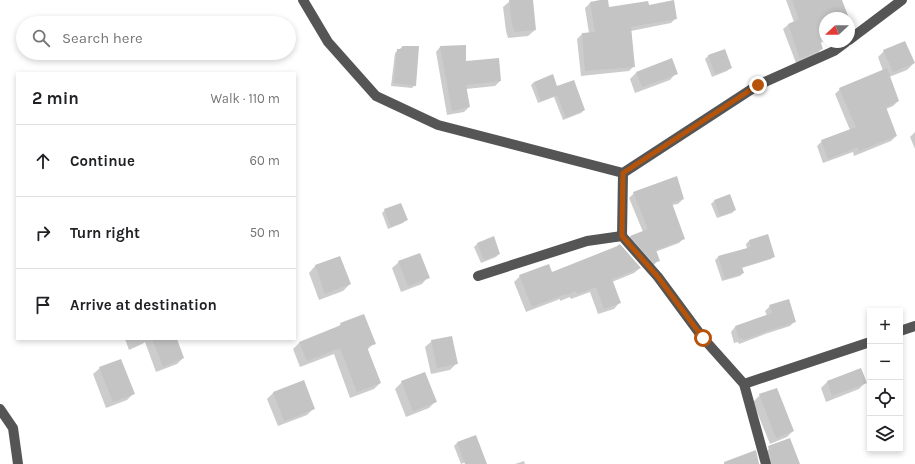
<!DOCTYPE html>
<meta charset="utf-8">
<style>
body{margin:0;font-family:Karla,sans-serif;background:#f2f2f2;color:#202124}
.controls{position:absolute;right:12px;bottom:12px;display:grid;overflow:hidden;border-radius:0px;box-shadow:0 2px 6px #0003}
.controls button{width:36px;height:36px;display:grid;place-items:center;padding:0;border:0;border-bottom:1px solid #e0e0e0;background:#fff;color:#202124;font:20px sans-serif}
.compass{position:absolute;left:819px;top:12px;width:36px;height:36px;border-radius:50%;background:#fff;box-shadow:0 2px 6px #0003;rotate:248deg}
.stop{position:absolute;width:12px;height:12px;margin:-9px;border:3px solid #b45309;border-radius:50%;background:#fff}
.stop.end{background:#b45309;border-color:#fff;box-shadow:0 1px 4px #0008}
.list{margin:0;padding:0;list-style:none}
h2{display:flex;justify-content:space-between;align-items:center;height:52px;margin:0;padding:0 16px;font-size:17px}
h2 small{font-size:13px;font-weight:400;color:#757577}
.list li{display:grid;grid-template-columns:26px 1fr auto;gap:12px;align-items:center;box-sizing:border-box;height:72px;padding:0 16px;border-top:1px solid #e0e0e0}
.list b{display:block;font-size:15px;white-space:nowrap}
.list em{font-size:13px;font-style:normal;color:#757577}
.icon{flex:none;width:22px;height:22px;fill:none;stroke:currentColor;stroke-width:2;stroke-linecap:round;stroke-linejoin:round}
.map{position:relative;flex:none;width:915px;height:464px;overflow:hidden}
.search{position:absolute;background:#fff;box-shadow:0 2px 6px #0003;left:16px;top:16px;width:280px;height:44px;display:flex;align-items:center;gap:10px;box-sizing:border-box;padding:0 14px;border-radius:22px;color:#757577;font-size:15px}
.panel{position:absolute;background:#fff;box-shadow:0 2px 6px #0003;left:16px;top:72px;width:280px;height:268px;border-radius:0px}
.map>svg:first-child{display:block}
.shadow{fill:#0003}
.building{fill:#c4c4c4}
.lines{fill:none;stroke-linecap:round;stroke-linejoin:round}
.minor{stroke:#555;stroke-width:10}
.route{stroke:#b45309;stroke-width:5}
</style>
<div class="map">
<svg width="915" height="464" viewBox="0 0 915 464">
<rect width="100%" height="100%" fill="#fff"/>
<g class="shadow">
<path d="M518 0H532L535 30 528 36 508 38 506 31 503 7 510 1Z"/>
<path d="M607 0 608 8 648 6 676 18 671 23 631 31 634 66 629 71 581 76 577 39 582 34 589 33 585 8 590 3Z"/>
<path d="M786 0H809L845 10 848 18H825V41L820 43 822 48 818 53 796 63 783 29 788 25 794 22Z"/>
<path d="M849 21 852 28 849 30Z"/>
<path d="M402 47 415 85 412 88 391 86 395 53Z"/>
<path d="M440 47 465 62 500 81 495 86 466 89 469 107 464 112 447 115 436 52Z"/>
<path d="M724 50 731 68 727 71 712 77 705 59 708 56Z"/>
<path d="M884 51 914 63 907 70 889 77 898 101 893 106 886 109 896 136 891 141 854 156 853 152 823 163 817 146 822 141 850 130 835 94 840 89 883 71 878 57Z"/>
<path d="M636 73H676L670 80 635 93 630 79Z"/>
<path d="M534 82 557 88 584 110 581 113 563 120 554 97 538 103 531 85Z"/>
<path d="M915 132V149L910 137Z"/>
<path d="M634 193 683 199 678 204 672 205 684 238 679 243 655 252 658 260 654 265 626 241 631 236 643 232 629 198Z"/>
<path d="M714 201 735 210 732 213 717 218 711 204Z"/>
<path d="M385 210 406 220 403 223 388 229 382 213Z"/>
<path d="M767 235 774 256 771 259 742 268 743 273 740 276 722 281 715 260 718 257 747 249 746 244 749 241Z"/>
<path d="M477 244 499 254 496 257 481 263 474 247Z"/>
<path d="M619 244 640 268 634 273 612 282 620 302 614 309 598 314 590 292 571 299 570 297 560 301V299L526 312 514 282 520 276 551 273 616 248Z"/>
<path d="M339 257 350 284 343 291 319 300 309 273 315 266Z"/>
<path d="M399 262 428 277 422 284 401 292 392 268Z"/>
<path d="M770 306 794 322 790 326 765 334 739 344 738 342 734 343 731 332 735 327 767 316 765 311Z"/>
<path d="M341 324 374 343 367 350 380 383 374 389 350 398 334 354 300 367 293 349 300 342 337 328Z"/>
<path d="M125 339H176L183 358 177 364 156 372 145 342 142 344 129 350Z"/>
<path d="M432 341 457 363 450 370 431 374 425 347Z"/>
<path d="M100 368 134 393 127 400 106 408 93 374Z"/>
<path d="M861 369 866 382 859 389 826 402 821 388 827 382Z"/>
<path d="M402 382 436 401 429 408 406 417 395 389Z"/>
<path d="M274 392 314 408 307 415 278 426 267 399Z"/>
<path d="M760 395 793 431 787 437 770 444 753 402Z"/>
<path d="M475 436 479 457 461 464 454 446 457 443Z"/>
<path d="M773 445 799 464H771L766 452Z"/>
<path d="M524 461 525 464H515Z"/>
</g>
<g class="building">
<path d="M509 0H533L536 30 515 32 512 25Z"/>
<path d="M600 0H608L609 7 648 1 649 5 674 0 677 19 631 27 635 67 585 71 582 33 595 32 590 2Z"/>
<path d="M792 0H842L849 18H825V39L820 40 823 49 800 59 788 24 799 19Z"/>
<path d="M905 41 915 63 893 72 883 50Z"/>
<path d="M466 45V61L499 58 501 81 466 85 470 107 452 111 440 46Z"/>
<path d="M402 46H419L416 86 394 83 397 49H402Z"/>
<path d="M725 49 732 68 715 74 708 55Z"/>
<path d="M672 58 678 74 642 87 636 72Z"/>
<path d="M887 68 899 101 886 107 897 136 859 151 858 147 828 159 821 140 856 127 839 88Z"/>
<path d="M553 74 557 86 574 80 585 110 566 118 557 95 541 101 534 82Z"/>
<path d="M677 176 684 199 672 203 685 239 656 250 660 261 654 263 630 236 648 229 633 192Z"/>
<path d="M730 194 736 210 720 216 714 200Z"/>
<path d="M401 203 408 220 391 227 384 209Z"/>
<path d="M768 234 775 257 742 267 744 273 725 279 718 256 751 247 749 240Z"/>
<path d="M494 236 500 254 484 260 477 243Z"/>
<path d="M619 243 641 268 612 279 621 303 604 309 596 287 577 294 576 291 566 295V294L532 307 519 275 549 264 552 272 620 245Z"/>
<path d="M420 253 430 278 408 286 398 261Z"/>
<path d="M340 256 351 284 325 294 315 265Z"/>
<path d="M789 299 796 322 770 330 743 340V338L739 339 735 326 772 313 769 305Z"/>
<path d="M364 314 376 344 367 347 381 383 357 392 340 348 307 361 299 342 341 325 340 323Z"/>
<path d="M452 336 458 364 437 368 431 340Z"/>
<path d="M152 339H177L184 358 163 367Z"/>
<path d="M121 359 135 394 113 402 99 367Z"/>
<path d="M861 368 867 383 832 396 827 381Z"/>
<path d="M425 372 437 402 413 411 401 381Z"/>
<path d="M304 380 315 409 284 421 273 392Z"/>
<path d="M777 388 794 431 776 438 759 394Z"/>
<path d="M476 435 487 464H465L457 442Z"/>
<path d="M790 438 800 464H772L768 446Z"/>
<path d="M756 450 759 464H724V462Z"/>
</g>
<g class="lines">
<g class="minor">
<path d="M303 0 328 42 376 96 438 125 623 173 758 85 834 51 846 42"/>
<path d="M849 40 902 0"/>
<path d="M622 236 623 173"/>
<path d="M478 276 587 241 622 236 658 277 703 338 744 384 766 464"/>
<path d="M900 331 915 326"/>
<path d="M744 384 870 342"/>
<path d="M0 409 13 428 18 464"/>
</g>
</g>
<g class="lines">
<path class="route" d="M703 338 658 277 622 236 623 173 758 85"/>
</g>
</svg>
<div class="controls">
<button>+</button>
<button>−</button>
<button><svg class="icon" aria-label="locate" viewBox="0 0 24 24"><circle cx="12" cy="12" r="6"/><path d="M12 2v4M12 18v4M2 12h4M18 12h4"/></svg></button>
<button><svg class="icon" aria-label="layers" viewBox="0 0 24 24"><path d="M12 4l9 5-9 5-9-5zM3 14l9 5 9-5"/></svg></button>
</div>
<svg class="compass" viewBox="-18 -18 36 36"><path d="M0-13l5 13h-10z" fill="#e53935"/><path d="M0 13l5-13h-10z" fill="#757577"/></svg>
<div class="stop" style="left:703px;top:338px"></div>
<div class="stop end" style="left:758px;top:85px"></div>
<div class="search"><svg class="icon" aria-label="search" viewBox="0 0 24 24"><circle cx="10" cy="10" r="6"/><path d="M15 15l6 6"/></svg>Search here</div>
<section class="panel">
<h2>2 min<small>Walk · 110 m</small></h2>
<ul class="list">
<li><svg class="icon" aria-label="ahead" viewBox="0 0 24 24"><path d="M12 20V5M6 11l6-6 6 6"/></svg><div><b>Continue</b></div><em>60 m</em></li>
<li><svg class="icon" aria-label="right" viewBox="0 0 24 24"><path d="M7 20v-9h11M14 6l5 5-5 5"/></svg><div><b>Turn right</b></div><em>50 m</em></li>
<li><svg class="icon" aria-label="arrive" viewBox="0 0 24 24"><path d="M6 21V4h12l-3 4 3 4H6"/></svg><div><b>Arrive at destination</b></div></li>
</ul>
</section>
</div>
